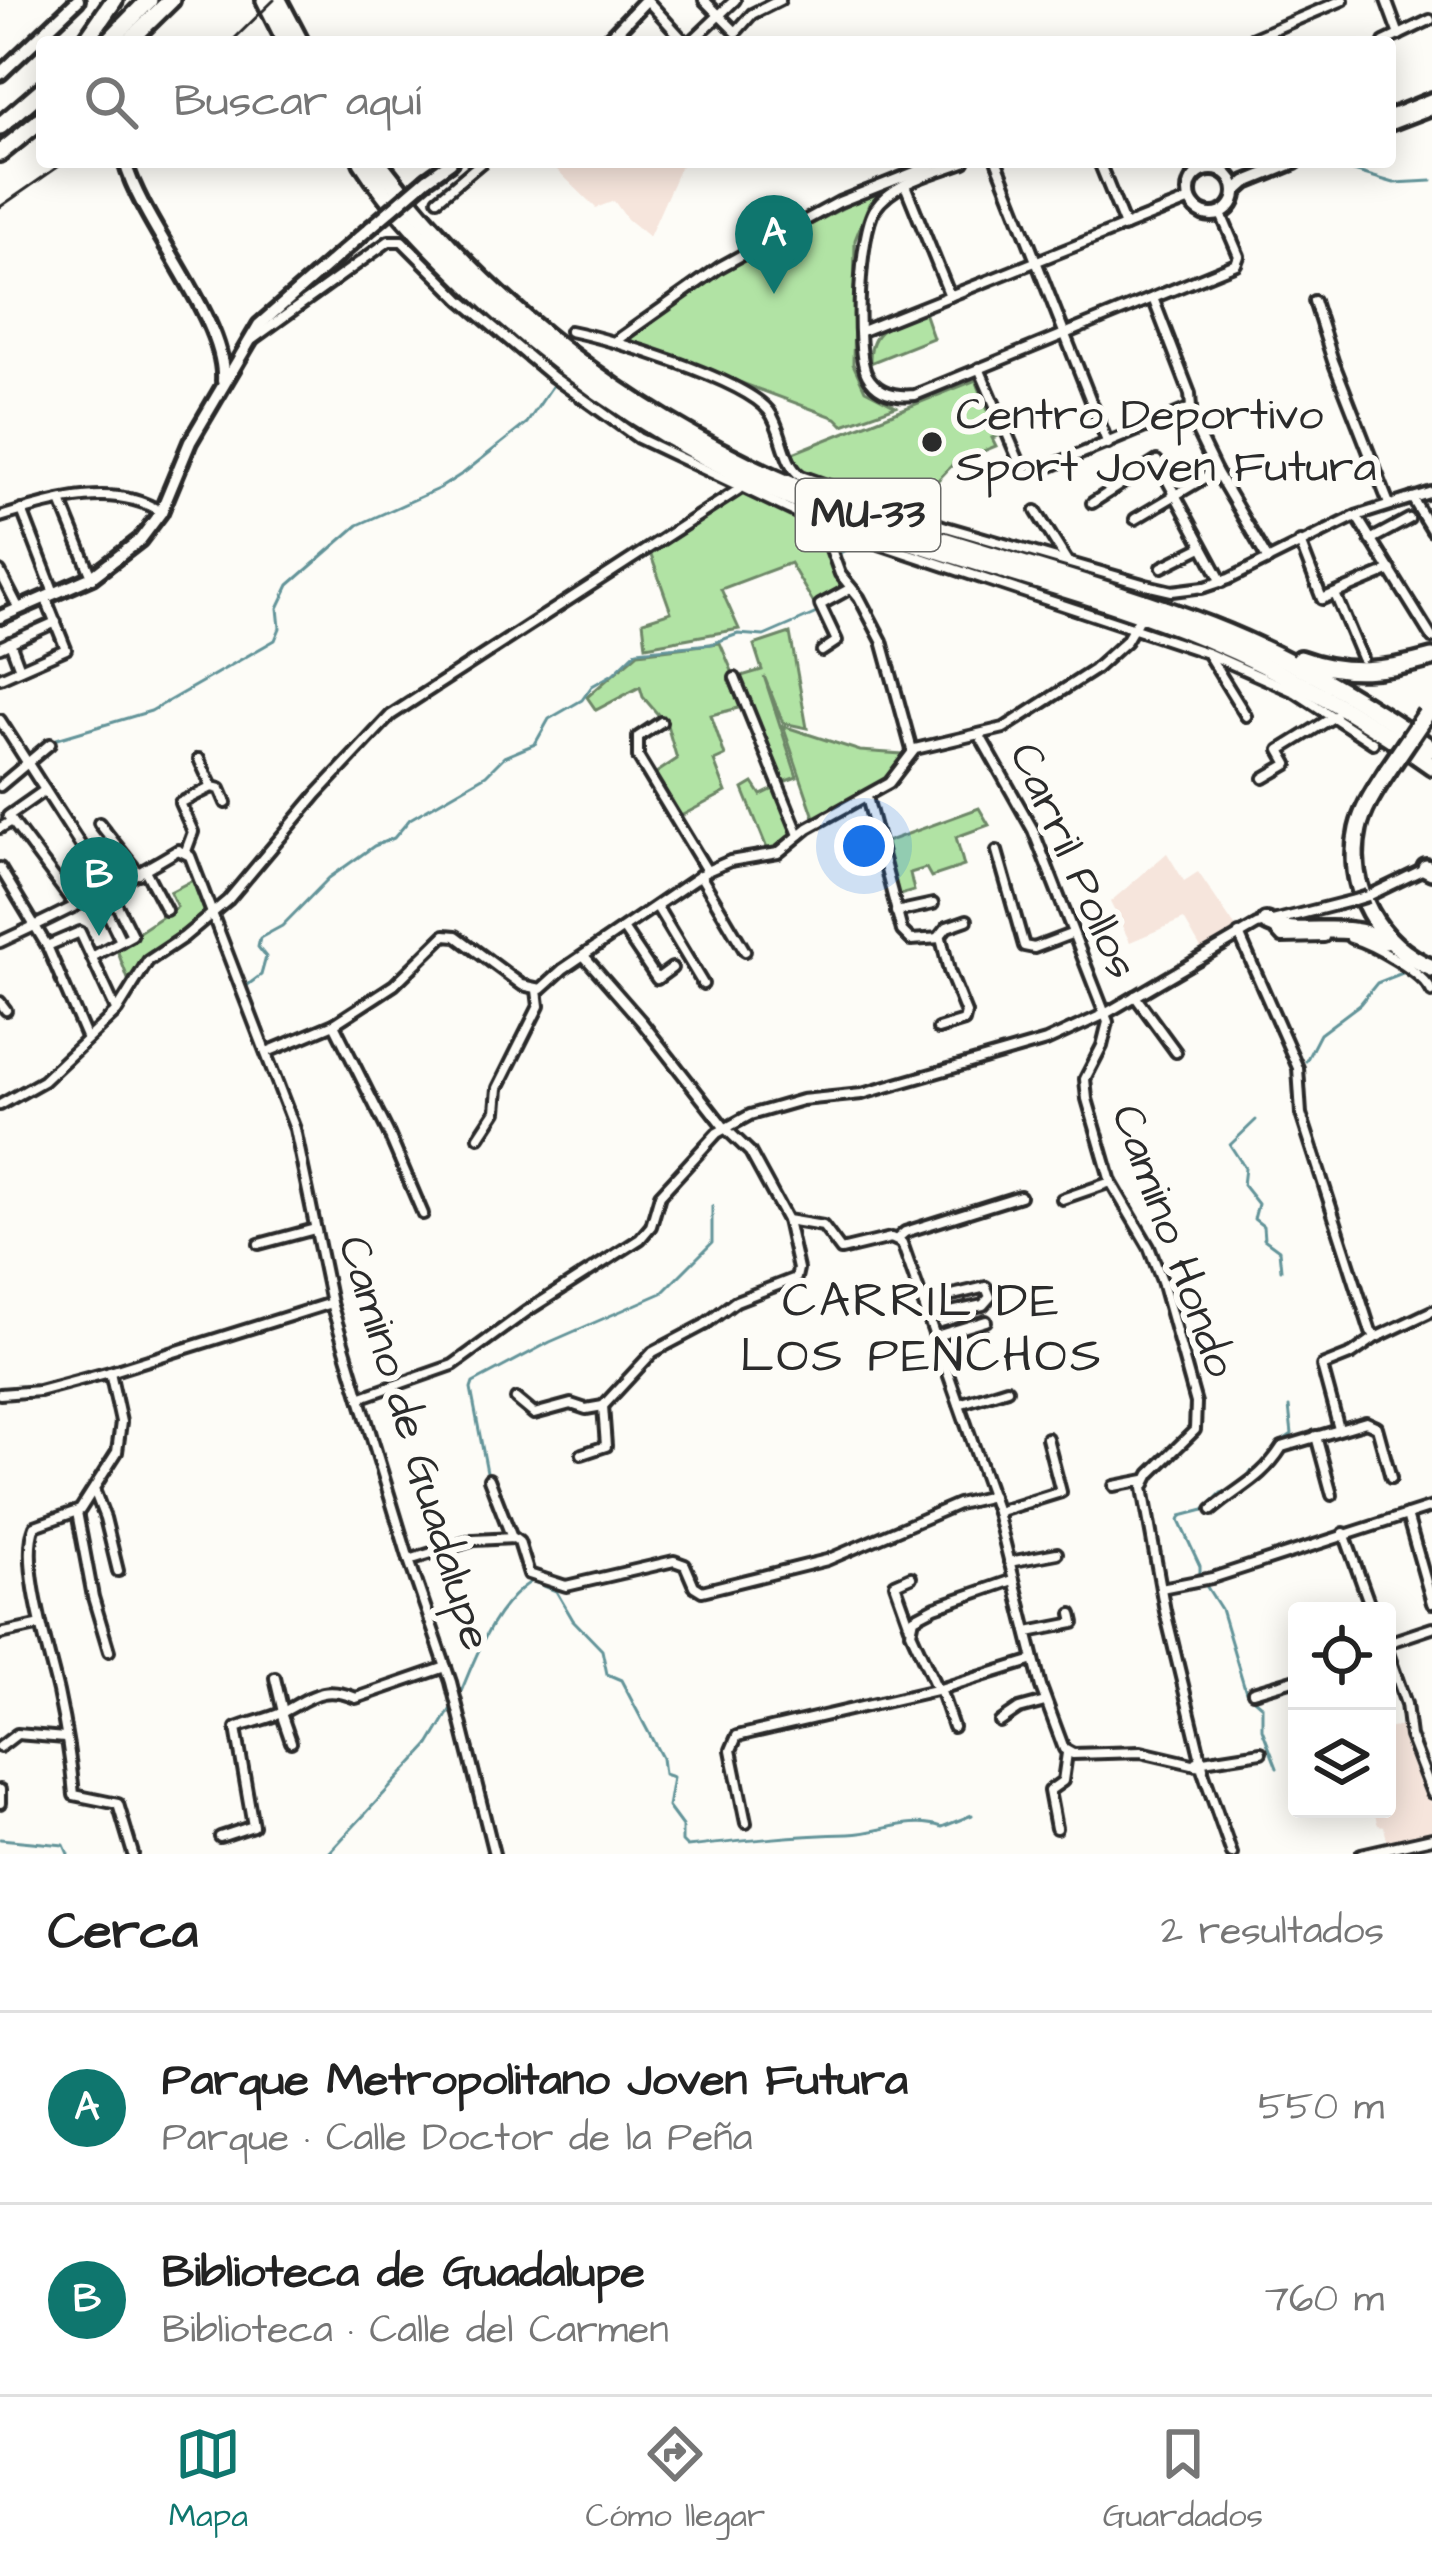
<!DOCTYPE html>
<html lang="es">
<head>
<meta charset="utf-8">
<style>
  :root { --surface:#fff; --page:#f6f6f6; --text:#222; --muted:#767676; --line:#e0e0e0; --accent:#0f766e }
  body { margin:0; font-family:"Architects Daughter",sans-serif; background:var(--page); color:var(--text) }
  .controls { position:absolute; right:36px; bottom:36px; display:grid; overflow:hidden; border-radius:12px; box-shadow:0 6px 30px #0003 }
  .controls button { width:108px; height:108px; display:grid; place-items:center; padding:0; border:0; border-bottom:3px solid var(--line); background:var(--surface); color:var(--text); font:60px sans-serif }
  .you { position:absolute; left:864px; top:846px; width:42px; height:42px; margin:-30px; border:9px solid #fff; border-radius:50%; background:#1a73e8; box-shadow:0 0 0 18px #1a73e833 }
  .badge { display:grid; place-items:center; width:78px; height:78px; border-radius:50%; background:var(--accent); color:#fff; font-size:39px; font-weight:700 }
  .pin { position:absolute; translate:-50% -99px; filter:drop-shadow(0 3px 6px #0008) }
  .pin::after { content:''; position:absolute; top:63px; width:42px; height:36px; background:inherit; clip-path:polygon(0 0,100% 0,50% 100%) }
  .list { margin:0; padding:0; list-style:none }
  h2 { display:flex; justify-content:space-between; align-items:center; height:156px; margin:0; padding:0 48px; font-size:51px }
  h2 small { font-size:39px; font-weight:400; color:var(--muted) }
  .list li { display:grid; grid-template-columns:78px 1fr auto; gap:36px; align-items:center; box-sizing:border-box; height:192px; padding:0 48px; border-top:3px solid var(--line) }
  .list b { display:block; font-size:45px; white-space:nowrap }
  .list p { margin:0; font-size:39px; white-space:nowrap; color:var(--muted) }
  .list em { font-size:39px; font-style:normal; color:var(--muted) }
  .icon { flex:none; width:66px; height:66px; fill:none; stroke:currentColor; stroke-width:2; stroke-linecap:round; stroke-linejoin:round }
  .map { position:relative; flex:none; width:1432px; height:1854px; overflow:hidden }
  .search { position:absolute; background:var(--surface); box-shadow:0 6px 30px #0003; left:36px; right:36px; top:36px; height:132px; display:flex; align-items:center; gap:30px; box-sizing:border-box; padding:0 42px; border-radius:12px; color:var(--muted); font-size:45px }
  .sheet { height:540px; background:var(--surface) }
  nav { display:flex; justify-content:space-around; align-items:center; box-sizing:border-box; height:168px; border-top:3px solid var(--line); background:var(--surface); font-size:33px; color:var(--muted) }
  nav a { display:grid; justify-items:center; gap:6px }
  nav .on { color:var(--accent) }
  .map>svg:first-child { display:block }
  .built { fill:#f6e5dc }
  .green { fill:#b1e3a4; stroke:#6e8768; stroke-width:3 }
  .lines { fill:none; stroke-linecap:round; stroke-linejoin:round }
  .stream { stroke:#639499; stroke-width:3 }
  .street-casing { stroke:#2b2b2b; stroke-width:16 }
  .secondary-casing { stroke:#2b2b2b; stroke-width:20 }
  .highway-casing { stroke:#2b2b2b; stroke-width:24 }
  .street { stroke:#fdfcf7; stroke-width:8 }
  .secondary { stroke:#fdfcf7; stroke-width:10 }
  .highway { stroke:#fdfcf7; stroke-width:15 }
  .tram { stroke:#2b2b2b; stroke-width:3 }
  .street-bridge-casing { stroke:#2b2b2b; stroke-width:16; stroke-linecap:butt }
  .secondary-bridge-casing { stroke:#2b2b2b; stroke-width:20; stroke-linecap:butt }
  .highway-bridge-casing { stroke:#2b2b2b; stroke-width:24; stroke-linecap:butt }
  .street-bridge { stroke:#fdfcf7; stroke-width:8 }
  .secondary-bridge { stroke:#fdfcf7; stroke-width:10 }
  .highway-bridge { stroke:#fdfcf7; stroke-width:15 }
  .poi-dot { fill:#2b2b2b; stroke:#fdfcf7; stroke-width:4.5 }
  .labels { text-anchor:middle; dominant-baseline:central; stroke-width:12; stroke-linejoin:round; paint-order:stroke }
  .shield { fill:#fdfcf7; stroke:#6a6a68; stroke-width:3 }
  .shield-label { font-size:42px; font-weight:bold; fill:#2b2b2b }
  .poi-label { font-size:45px; fill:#2b2b2b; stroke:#fdfcf7; text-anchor:start }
  .street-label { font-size:45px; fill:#2b2b2b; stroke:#fdfcf7 }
  .neighbourhood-label { font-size:48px; letter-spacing:3px; fill:#2b2b2b; stroke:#fdfcf7 }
</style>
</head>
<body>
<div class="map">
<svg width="1432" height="1854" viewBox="0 0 1432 1854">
  <rect width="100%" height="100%" fill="#fdfcf7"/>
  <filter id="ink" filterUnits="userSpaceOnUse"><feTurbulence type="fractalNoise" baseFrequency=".00833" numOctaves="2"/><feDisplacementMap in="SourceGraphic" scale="24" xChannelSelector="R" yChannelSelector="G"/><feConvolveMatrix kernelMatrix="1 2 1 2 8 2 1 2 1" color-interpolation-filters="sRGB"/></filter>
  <g filter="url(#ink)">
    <g class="built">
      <polygon points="549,162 679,162 682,163 649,237 627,219 614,201 596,208"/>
      <polygon points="1167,853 1184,881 1198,872 1238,931 1203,952 1184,919 1130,942 1110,902"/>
      <polygon points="1401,1726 1432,1805 1432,1835 1388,1846 1384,1826 1378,1825 1373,1809 1387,1809 1387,1729"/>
    </g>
    <g class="green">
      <polygon points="883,187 885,190 869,204 855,240 853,364 865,390 896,406 843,425 836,418 626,340 725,270"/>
      <path d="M924,312L933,338L870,363C869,325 894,325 924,312Z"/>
      <polygon points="976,380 998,436 992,438 996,446 954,463 938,480 896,505 797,468 793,453"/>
      <polygon points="739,489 822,525 844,588 814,604 790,563 721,589 739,629 646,646 643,621 671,612 648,547"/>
      <polygon points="790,633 807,728 783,723 764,676 797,777 780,783 746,706 711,715 725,756 714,761 726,792 677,818 653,775 677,759 667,725 643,697 640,687 596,710 587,697 638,653 720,643 735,678 762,670 754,645"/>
      <path d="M783,726L860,751L902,754C897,788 843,808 815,820Z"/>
      <polygon points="753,783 761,795 780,786 799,835 778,853 768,851 743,789"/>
      <polygon points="979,808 989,825 956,837 964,866 931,877 926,868 910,873 914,891 896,896 883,843"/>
      <polygon points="193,880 205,913 146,957 128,979 116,947 177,907 170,892"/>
    </g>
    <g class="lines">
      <g class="stream">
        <polyline points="1324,162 1394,183 1432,181"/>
        <polyline points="840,567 840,553 856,544 867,543"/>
        <polyline points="826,608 848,595"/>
        <polyline points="50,741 151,711 275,640 280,628 278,608 289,585 358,525 440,488 465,472 527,423 553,385"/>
        <polyline points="245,987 261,975 266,957 258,947 260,938 282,926 329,878 374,846 394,838 410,819 486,775 504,757 535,744 549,719 582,700 592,686 613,674 637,651 711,644 738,634 764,636 819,612"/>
        <polyline points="1306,1061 1320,1034 1360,1004 1377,983 1405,972"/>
        <polyline points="1256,1120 1230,1145 1245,1168 1243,1185 1258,1204 1254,1219 1263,1226 1264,1239 1279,1250 1281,1270"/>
        <polyline points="1267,1460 1278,1444 1292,1434 1289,1407"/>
        <polyline points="488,1477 471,1389 473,1383 550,1342 662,1293 712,1243 712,1206"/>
        <polyline points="1250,1480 1250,1472 1262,1468"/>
        <polyline points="1200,1576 1200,1566 1179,1521 1181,1516 1204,1510 1221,1493 1231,1490"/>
        <polyline points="1205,1584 1221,1609 1246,1692 1262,1706 1262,1729 1277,1768"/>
        <path d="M460,1694C477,1654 494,1605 532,1581L556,1591L573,1620L602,1650L607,1674L621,1680L662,1758L664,1774L673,1777L668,1807L682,1826V1842L687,1847C741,1841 795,1835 849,1834C882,1833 909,1816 942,1827L972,1815"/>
        <polyline points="0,1839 64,1845 68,1854"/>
        <polyline points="328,1854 429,1745 453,1705"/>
      </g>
      <defs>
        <g id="street">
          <polyline points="647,0 685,42"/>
          <polyline points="704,0 736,32 752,14 780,0"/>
          <polyline points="1386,0 1399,35"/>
          <polyline points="691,42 735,0"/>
          <polyline points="1244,42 1343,0"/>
          <polyline points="1384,42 1430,20"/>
          <path d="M964,162C935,173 893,182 875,209C859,233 854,350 867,375C877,393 895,397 915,395L1236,264L1239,256L1221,214"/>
          <polyline points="997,162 1108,444"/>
          <polyline points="1099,162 1125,226"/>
          <polyline points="1199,162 1203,170"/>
          <polyline points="905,185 950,296"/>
          <polyline points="438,199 482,162"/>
          <polyline points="1314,301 1333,361 1389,504"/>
          <path d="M570,331C611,339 744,379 769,411C783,429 783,464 801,476L946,527L1146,585L1172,591L1204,587"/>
          <polyline points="862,331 1190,200"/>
          <polyline points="253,339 389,241 402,241 461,300 553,377 638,438 822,525 1207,653 1295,692 1373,743"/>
          <polyline points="617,340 720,267 839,202 940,162"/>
          <polyline points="979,368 1024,473 1034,473 1191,408 1190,394 1153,298"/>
          <polyline points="1187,411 1216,471 1268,560"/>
          <polyline points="1412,498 1432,531"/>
          <polyline points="61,501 92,577"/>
          <polyline points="1092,503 1157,461 1222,582"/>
          <polyline points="22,510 54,593"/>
          <polyline points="1036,511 1067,561"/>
          <path d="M0,517C51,502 113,481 161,512"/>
          <polyline points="1357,517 1432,638"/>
          <polyline points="1135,519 1216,471"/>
          <polyline points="823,527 840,574 859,597 882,641 912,750"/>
          <polyline points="1370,540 1409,519"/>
          <polyline points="1300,542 1322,599 1391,570"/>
          <polyline points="1162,567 1202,547"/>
          <polyline points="0,572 19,609"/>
          <polyline points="1202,588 1229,579 1356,516 1432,492"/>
          <polyline points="1335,594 1362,658"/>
          <polyline points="10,642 20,669"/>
          <polyline points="0,647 56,622"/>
          <polyline points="822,651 837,641 820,605 851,588"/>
          <polyline points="1209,656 1246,716"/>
          <polyline points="0,678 66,649 46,599"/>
          <polyline points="735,678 799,835"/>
          <polyline points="0,720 110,891 132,935 92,957"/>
          <polyline points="661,722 638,737 638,757 707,871"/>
          <polyline points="980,736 1033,830 1108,1022 1102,1046 1085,1079 1087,1099 1111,1182 1149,1247 1162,1281 1196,1403 1195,1430 1150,1474 1143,1488 1165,1611 1203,1768"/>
          <polyline points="1264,778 1288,764 1280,750 1335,716"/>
          <polyline points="0,786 50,744"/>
          <polyline points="212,787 220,789 226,803"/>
          <polyline points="867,797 902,931 911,940 941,938 949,971 966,1013 964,1021 938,1029"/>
          <polyline points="12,821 8,816 45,790"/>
          <polyline points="99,823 139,874"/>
          <polyline points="0,828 12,821 74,904"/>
          <polyline points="186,851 193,832 180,803 212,787 199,759"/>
          <polyline points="997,851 1024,946 1034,948 1071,934"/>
          <polyline points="0,868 47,946 87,1039"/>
          <polyline points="145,870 166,910"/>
          <polyline points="700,875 745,951"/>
          <polyline points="99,896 121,941"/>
          <polyline points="1368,896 1424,869"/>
          <polyline points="657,907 703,984"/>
          <polyline points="896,912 933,904"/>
          <polyline points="1272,927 1282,938 1324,937"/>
          <polyline points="624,930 657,979 672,968"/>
          <polyline points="1239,934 1298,1068 1301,1114 1371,1332 1377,1337 1432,1311"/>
          <polyline points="939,937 947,927 967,920"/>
          <path d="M1351,938C1372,944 1423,972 1432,992"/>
          <path d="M0,942C61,914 120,885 178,850L190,856L295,1129L331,1303L409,1560L451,1682L494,1854"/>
          <polyline points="47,946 80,932 116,1010"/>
          <polyline points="585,957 641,1021 724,1127 750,1152 787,1220 823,1226 841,1250 891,1238 902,1243 997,1512 1041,1687 1064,1749 1073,1754 1141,1752 1201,1766 1232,1854"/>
          <polyline points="1135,996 1176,1052"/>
          <polyline points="0,1002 6,1010"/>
          <polyline points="334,1024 388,1132 423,1214"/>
          <polyline points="267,1052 334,1024 394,985 445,935 456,936 522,985 541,989 563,969 707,871 730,861 778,853 808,828 889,783 915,749 1004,728 1094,670 1126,641 1137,622"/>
          <polyline points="0,1105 43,1081 117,1011 148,961 184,937 228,900 317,794 391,715 738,490"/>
          <polyline points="479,1137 496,1111 498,1088 539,1006 537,990"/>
          <polyline points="1062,1199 1111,1182"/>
          <polyline points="897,1239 905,1232 1020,1196"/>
          <polyline points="259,1244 315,1229"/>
          <polyline points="923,1302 986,1287 990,1297 983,1305 928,1317"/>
          <polyline points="936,1336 986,1321"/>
          <path d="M110,1372L121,1422L117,1452L80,1510L35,1526C20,1562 49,1652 58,1692C65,1725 71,1761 74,1795L118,1804L133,1854"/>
          <polyline points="0,1394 39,1391 110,1372 331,1303"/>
          <polyline points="362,1397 453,1365 527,1311 640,1239 651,1226 660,1195 717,1133 750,1115 802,1100 862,1094 1046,1041 1105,1014 1257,925 1355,900"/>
          <polyline points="516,1399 534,1414 571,1404 586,1409 603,1406 653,1352 704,1325 736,1301 796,1278 798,1269 787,1220"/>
          <polyline points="959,1404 1007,1389"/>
          <polyline points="1339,1429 1322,1366 1352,1354 1376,1337"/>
          <polyline points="1316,1436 1332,1495"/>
          <polyline points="582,1454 606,1446 603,1406"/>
          <polyline points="489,1479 512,1538"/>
          <polyline points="1114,1486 1145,1480"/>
          <polyline points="95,1492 105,1518 118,1571"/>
          <path d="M1212,1510C1240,1486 1261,1480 1282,1447L1366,1422L1377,1427L1391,1478"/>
          <polyline points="77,1512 93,1597 109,1651"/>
          <polyline points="997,1512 1061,1492 1047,1438"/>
          <polyline points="1407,1515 1432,1603"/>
          <polyline points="1344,1533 1372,1611"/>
          <polyline points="409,1560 474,1540 514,1538 519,1542 529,1574 566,1586 674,1561 685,1565 694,1586 702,1591 827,1560 958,1504 992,1496"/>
          <polyline points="1009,1562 1057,1553"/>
          <polyline points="1161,1588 1212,1578 1432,1507"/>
          <polyline points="910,1626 895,1584 911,1577"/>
          <polyline points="1028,1632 1074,1623 1072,1614"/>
          <polyline points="0,1634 37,1626"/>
          <polyline points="1387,1643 1432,1628"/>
          <polyline points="1387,1650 1406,1704 1410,1736 1432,1793"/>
          <polyline points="275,1678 283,1712"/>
          <polyline points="937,1689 911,1632 914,1618 935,1607 1013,1580"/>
          <polyline points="1253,1692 1297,1679"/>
          <polyline points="281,1713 291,1742"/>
          <polyline points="1000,1722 1019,1709 1045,1702"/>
          <polyline points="953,1727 940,1689 1034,1660"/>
          <polyline points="0,1747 17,1734 65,1738"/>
          <polyline points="1197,1762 1261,1752"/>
          <polyline points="0,1790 0,1803"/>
          <polyline points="746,1823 731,1750 737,1736 940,1689"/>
          <polyline points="1056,1828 1049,1791 1063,1781 1067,1753"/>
          <path d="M220,1837L253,1826L236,1728C251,1722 269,1719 283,1712C313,1696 323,1685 356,1698L446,1667"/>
          <polyline points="1361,1854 1432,1838"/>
        </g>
        <g id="secondary">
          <polyline points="606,42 646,0"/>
          <polyline points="0,74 78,0"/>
          <polyline points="1390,116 1432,99"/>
          <polyline points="1390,124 1432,108"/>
          <path d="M125,162C143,227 227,320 223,381"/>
          <circle cx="1212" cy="192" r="23"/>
          <polyline points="427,179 451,162"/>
          <polyline points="1236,191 1246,182 1295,162"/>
          <polyline points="0,617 92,577 140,540 161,512 190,442 259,325 371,227"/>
        </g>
        <g id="highway">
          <polyline points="265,0 286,42"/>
          <polyline points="278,0 300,42"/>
          <polyline points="85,42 114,0"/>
          <polyline points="108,42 149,0"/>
          <polyline points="128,42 171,0"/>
          <polyline points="0,126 42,90"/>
          <polyline points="0,153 42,119"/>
          <path d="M362,162C392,209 436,253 477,292C572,382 682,454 804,503C928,554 1060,582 1185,630C1274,665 1354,711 1432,766"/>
          <path d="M378,162C489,308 635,420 805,491C936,545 1077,574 1210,626C1289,657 1363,700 1432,749"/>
          <path d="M1300,659C1346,676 1386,671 1432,658"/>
          <path d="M1388,770C1376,789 1363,807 1358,829C1345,888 1378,945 1432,968"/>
          <polyline points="1426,868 1432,871"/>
          <path d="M1266,922C1299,941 1340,918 1385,941"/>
        </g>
      </defs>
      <use href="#street" class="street-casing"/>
      <use href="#secondary" class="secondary-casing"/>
      <use href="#highway" class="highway-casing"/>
      <use href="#street" class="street"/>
      <use href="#secondary" class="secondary"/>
      <use href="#highway" class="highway"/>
      <g class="tram">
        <polyline points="231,42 274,0"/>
        <polyline points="0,207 65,162"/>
      </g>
      <defs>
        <polyline id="street-bridge" points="1355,900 1368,896"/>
        <polyline id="secondary-bridge" points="371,227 427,179"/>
        <polyline id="highway-bridge" points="1388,770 1426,714"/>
      </defs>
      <use href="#street-bridge" class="street-bridge-casing"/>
      <use href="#secondary-bridge" class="secondary-bridge-casing"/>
      <use href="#highway-bridge" class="highway-bridge-casing"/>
      <use href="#street-bridge" class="street-bridge"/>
      <use href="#secondary-bridge" class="secondary-bridge"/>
      <use href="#highway-bridge" class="highway-bridge"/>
    </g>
  </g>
  <circle class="poi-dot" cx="932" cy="442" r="12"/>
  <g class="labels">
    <rect class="shield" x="796" y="479" width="144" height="72" rx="9"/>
    <g class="shield-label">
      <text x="868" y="515">MU-33</text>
    </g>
    <g class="poi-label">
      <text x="956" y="416">Centro Deportivo<tspan x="956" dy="52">Sport Joven Futura</tspan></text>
    </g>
    <g class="street-label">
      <text transform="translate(1073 861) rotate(66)">Carril Pollos</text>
      <text transform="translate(1173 1241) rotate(70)">Camino Hondo</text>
      <text transform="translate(414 1443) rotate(73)">Camino de Guadalupe</text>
    </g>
    <g class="neighbourhood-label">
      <text x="922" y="1302">CARRIL DE<tspan x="922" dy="55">LOS PENCHOS</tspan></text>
    </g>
  </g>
</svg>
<div class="controls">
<button><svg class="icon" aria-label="locate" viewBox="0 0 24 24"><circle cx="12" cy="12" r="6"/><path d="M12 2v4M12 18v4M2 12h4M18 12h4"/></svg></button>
<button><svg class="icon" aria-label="layers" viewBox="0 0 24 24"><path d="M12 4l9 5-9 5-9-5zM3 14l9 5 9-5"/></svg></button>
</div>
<div class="you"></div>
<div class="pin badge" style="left:774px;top:294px">A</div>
<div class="pin badge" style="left:99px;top:936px">B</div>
<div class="search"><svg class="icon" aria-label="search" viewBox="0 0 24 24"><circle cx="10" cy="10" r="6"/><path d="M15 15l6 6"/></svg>Buscar aquí</div>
</div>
<section class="sheet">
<h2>Cerca<small>2 resultados</small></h2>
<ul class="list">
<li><span class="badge">A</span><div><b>Parque Metropolitano Joven Futura</b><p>Parque · Calle Doctor de la Peña</p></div><em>550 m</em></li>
<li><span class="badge">B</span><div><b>Biblioteca de Guadalupe</b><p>Biblioteca · Calle del Carmen</p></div><em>760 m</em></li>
</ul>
</section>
<nav>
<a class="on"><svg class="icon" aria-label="map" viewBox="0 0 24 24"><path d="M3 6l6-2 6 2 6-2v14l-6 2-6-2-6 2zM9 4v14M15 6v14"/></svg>Mapa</a>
<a><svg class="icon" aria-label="directions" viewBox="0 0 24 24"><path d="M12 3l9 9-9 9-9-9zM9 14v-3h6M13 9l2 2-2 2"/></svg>Cómo llegar</a>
<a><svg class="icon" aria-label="saved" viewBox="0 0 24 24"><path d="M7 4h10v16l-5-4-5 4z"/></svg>Guardados</a>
</nav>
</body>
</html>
